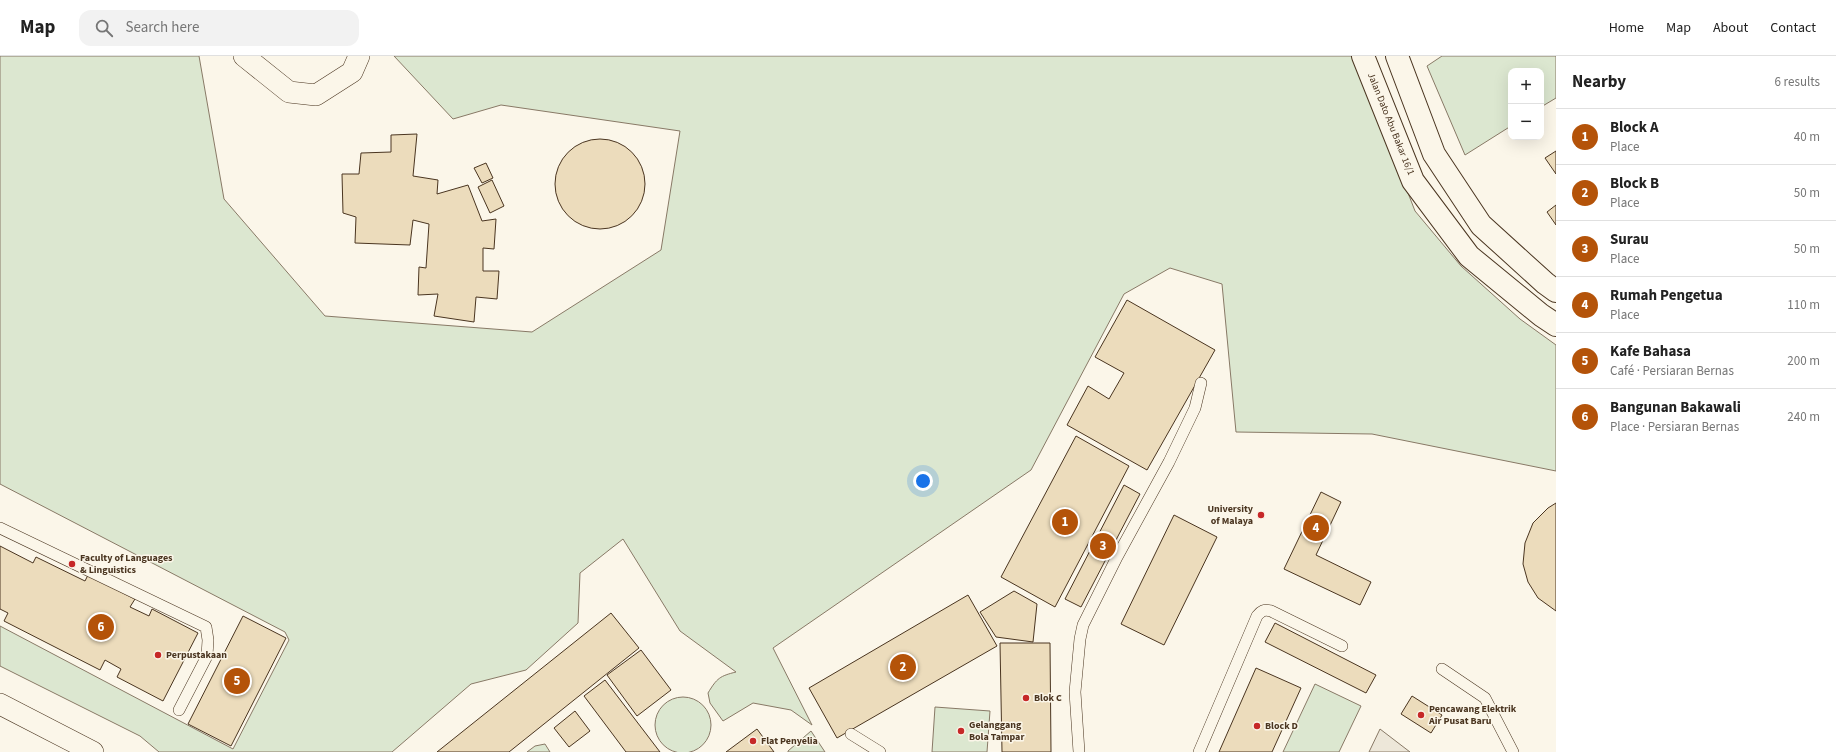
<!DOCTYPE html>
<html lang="en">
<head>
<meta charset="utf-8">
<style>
  :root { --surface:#fff; --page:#f2f2f2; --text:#222; --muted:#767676; --line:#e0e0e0; --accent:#b45309 }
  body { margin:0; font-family:"Source Sans 3",sans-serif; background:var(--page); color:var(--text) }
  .controls { position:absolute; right:12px; top:12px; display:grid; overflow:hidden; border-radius:8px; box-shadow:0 4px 16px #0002 }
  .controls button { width:36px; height:36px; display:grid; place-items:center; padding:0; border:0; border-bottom:1px solid var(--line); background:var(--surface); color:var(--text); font:20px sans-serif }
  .you { position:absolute; left:923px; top:425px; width:14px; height:14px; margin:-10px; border:3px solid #fff; border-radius:50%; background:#1a73e8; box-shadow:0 0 0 6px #1a73e833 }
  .badge { display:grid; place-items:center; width:26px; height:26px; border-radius:50%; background:var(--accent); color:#fff; font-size:13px; font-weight:700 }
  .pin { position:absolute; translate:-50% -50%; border:2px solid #fff; box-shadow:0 1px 4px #0006 }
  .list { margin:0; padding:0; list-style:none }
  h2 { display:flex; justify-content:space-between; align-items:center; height:52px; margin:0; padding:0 16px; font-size:17px }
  h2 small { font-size:13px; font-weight:400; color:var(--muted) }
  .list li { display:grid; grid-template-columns:26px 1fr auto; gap:12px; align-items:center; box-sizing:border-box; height:56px; padding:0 16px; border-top:1px solid var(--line) }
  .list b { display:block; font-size:15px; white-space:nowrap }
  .list p { margin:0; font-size:13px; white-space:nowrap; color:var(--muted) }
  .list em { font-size:13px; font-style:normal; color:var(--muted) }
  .icon { flex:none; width:22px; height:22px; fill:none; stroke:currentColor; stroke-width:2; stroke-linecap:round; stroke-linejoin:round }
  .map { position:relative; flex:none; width:1556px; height:696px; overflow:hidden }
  header { display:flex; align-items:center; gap:24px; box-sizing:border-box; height:56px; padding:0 20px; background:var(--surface); border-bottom:1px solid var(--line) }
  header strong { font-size:19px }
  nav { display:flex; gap:22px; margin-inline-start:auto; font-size:14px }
  .search { width:280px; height:36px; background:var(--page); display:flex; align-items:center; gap:10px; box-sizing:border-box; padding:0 14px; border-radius:12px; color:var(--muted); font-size:15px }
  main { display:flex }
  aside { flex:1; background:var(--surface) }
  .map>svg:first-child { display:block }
  .green { fill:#dce7d0; stroke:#887966 }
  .parking { fill:#ede7d9; stroke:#887966 }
  .building { fill:#ecdcbc; stroke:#4a3520 }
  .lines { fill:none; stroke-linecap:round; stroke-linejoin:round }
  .lane-casing { stroke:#4a3520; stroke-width:12 }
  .street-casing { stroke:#4a3520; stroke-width:22 }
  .secondary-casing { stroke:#4a3520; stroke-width:24 }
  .lane { stroke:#fbf6e9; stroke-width:11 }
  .street { stroke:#fbf6e9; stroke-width:21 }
  .secondary { stroke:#fbf6e9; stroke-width:22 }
  .poi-dot { fill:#c62828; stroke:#fbf6e9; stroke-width:1.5 }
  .labels { text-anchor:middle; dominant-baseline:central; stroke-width:3; stroke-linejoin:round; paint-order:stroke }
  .street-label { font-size:10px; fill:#4a3520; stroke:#fbf6e9 }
  .poi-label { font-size:10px; font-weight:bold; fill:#4a3520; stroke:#fbf6e9; text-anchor:start }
</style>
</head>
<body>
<header>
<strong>Map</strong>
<div class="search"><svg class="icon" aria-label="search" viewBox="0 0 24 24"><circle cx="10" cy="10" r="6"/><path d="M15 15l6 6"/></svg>Search here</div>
<nav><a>Home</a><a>Map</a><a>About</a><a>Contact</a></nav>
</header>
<main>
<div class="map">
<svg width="1556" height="696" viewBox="0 0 1556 696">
  <rect width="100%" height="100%" fill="#fbf6e9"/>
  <g class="green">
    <path d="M0,0H199L224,143L325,260L532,276L661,194L680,75L501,49L453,63L394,0H1355L1415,155L1461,210L1520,263L1556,289V415L1372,378L1236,376L1222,228L1170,212L1124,238L1031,414L773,592L812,669L791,654L753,647L723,665L710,647L708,637C717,622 720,620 736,616L680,575L623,483L580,517L578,567L526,614L471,628L392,696H159L140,680L0,610V570L233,693L289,584L285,576L0,428Z"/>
    <polygon points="1442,0 1556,0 1556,42 1541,51 1541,15 1511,15 1511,70 1465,99 1427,10"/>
    <polygon points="1315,628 1361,650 1339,696 1283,696"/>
    <circle cx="683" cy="669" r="28"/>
    <polygon points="935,651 990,655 987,696 932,696"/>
    <polygon points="811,675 825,696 788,696 788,695"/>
    <polygon points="545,688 550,696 527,696 535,690"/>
  </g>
  <polygon class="parking" points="1380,673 1410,696 1369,696"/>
  <g class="building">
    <polygon points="417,78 413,120 438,124 437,138 468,129 482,165 496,163 494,193 483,192 483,215 499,215 497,243 476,241 474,266 434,260 438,238 418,239 419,211 426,212 429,168 413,164 410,189 355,187 356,161 343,157 342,118 359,118 361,97 391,96 391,79"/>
    <circle cx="600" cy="128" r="45"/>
    <polygon points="1556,95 1556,118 1545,102"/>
    <polygon points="486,107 493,122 482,127 474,112"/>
    <polygon points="492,124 504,150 490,157 478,131"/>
    <polygon points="1556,149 1556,169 1547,156"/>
    <polygon points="1127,244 1215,294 1147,414 1067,369 1088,330 1109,343 1124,317 1095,301"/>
    <polygon points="1076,380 1129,410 1055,551 1001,521"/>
    <polygon points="1124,429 1140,438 1081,551 1065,543"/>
    <polygon points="1321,436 1341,446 1316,499 1371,526 1360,549 1284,513"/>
    <polygon points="1556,447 1556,555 1538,542 1528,526 1523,508 1525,487 1533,467 1548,452"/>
    <polygon points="1174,459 1217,481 1164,589 1121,568"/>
    <polygon points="0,490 33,507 36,501 85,525 88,519 135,543 130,551 149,560 152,553 198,577 163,645 117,621 121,613 105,604 100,614 4,565 8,557 0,553"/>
    <polygon points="1014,535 1037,548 1033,586 996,581 980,556"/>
    <polygon points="968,539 997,590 837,682 809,632"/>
    <polygon points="611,557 639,592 509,696 437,696"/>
    <polygon points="243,560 286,582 231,690 188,668"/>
    <polygon points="1275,567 1376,619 1366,637 1265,586"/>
    <polygon points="1000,587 1050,587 1051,696 1002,696"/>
    <polygon points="641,594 671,634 637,660 607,619"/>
    <polygon points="1256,612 1301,632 1272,696 1219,696"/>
    <polygon points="605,624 660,696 626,696 584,640"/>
    <polygon points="1412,640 1442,659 1431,677 1401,658"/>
    <polygon points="575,655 590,675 569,691 554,672"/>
    <polygon points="757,673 774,696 726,696"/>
  </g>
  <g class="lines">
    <defs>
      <g id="lane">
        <polyline points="0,472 206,571 208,584 207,600 179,654"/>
        <polyline points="1442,613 1485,642 1513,696"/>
        <polyline points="851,678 880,696"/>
        <polyline points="1079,696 1075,636 1080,583 1083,569 1117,501 1169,406 1195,352 1201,327"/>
        <path d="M1199,696L1257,560C1261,555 1264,553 1271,555L1342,590"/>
      </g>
      <g id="street">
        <polyline points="244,0 289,36 316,39 352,16 359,0"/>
        <polyline points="0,648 93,696"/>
      </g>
      <g id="secondary">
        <polyline points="1363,0 1413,125 1469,200 1541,259 1556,269"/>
        <polyline points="1397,0 1434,98 1481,169 1545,227 1556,235"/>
      </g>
    </defs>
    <use href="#lane" class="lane-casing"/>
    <use href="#street" class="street-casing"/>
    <use href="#secondary" class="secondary-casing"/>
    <use href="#lane" class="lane"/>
    <use href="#street" class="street"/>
    <use href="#secondary" class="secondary"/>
  </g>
  <g class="poi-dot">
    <circle cx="1261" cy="459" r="4"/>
    <circle cx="72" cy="508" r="4"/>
    <circle cx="158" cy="599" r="4"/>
    <circle cx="1026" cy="642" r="4"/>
    <circle cx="1421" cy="659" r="4"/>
    <circle cx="1257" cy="670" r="4"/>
    <circle cx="961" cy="675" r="4"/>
    <circle cx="753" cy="685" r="4"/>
  </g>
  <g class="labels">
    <g class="street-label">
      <text transform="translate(1391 68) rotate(68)">Jalan Dato Abu Bakar 16/1</text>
    </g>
    <g class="poi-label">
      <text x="1253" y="453" text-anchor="end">University<tspan x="1253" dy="12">of Malaya</tspan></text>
      <text x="80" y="502">Faculty of Languages<tspan x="80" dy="12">&amp; Linguistics</tspan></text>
      <text x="166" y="599">Perpustakaan</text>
      <text x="1034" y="642">Blok C</text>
      <text x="1429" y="653">Pencawang Elektrik<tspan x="1429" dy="12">Air Pusat Baru</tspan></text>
      <text x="969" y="669">Gelanggang<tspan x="969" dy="12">Bola Tampar</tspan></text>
      <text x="1265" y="670">Block D</text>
      <text x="761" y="685">Flat Penyelia</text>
    </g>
  </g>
</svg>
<div class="controls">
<button>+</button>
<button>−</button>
</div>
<div class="you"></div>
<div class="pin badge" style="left:1065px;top:466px">1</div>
<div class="pin badge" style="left:903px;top:611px">2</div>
<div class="pin badge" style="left:1103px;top:490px">3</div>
<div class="pin badge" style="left:1316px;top:472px">4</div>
<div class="pin badge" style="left:237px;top:625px">5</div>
<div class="pin badge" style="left:101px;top:571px">6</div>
</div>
<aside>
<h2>Nearby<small>6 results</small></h2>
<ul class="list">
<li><span class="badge">1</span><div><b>Block A</b><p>Place</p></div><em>40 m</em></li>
<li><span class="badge">2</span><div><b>Block B</b><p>Place</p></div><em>50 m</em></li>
<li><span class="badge">3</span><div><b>Surau</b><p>Place</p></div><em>50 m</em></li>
<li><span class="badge">4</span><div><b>Rumah Pengetua</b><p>Place</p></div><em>110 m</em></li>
<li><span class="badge">5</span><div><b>Kafe Bahasa</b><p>Café · Persiaran Bernas</p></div><em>200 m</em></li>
<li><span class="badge">6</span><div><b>Bangunan Bakawali</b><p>Place · Persiaran Bernas</p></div><em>240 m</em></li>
</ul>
</aside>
</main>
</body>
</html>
